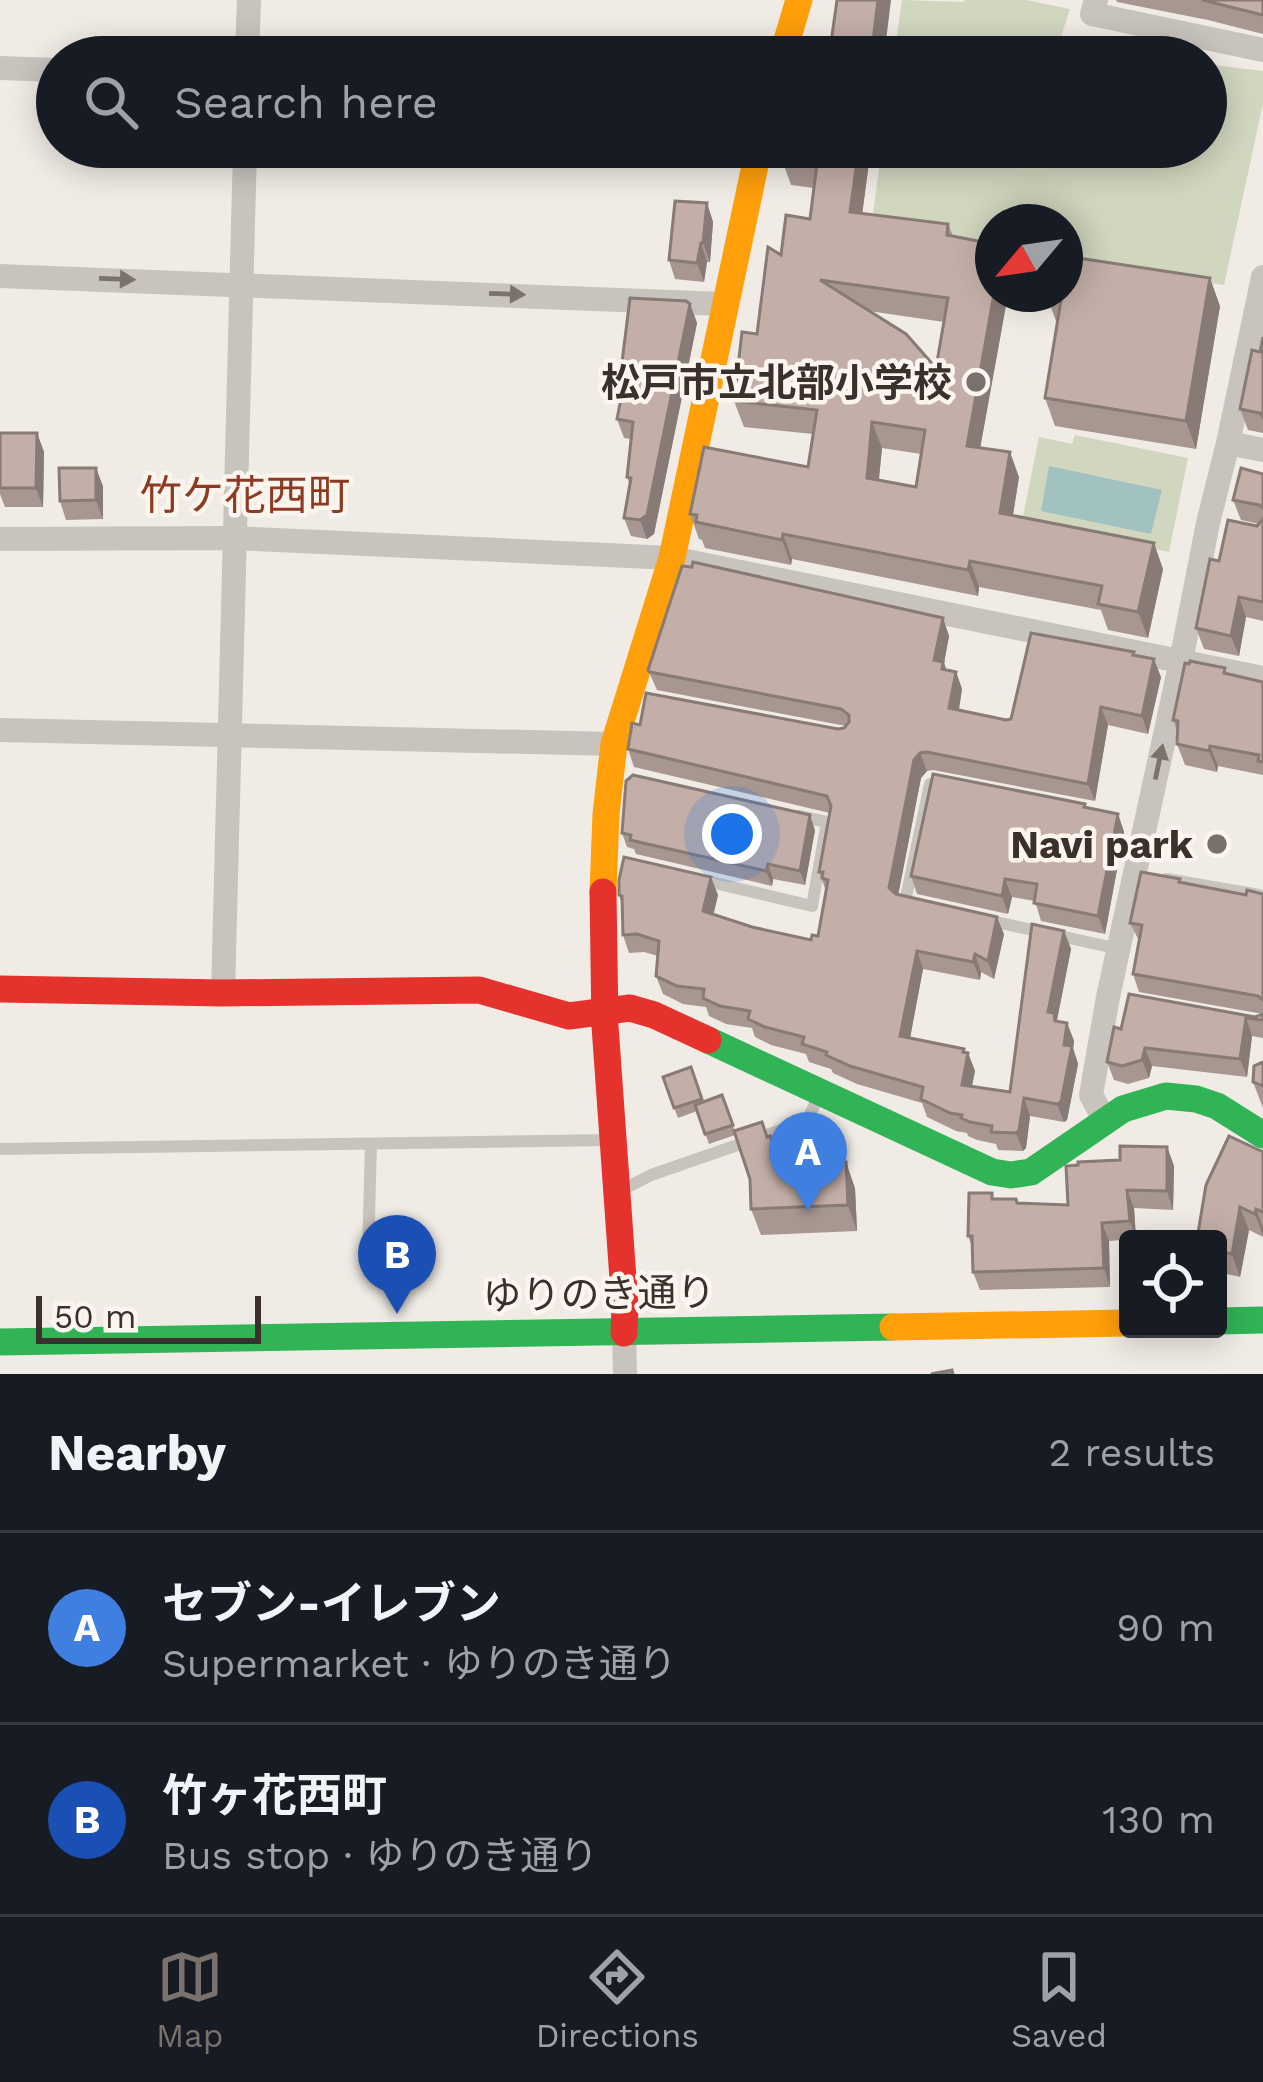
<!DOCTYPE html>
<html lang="en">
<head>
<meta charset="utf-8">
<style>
  :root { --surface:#171b24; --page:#20242c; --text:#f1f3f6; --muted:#9ea1a6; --line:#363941; --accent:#7a716c }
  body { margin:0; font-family:"Work Sans","Noto Sans JP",sans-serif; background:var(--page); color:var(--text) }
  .controls { position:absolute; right:36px; bottom:36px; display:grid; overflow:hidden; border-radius:12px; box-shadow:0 6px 30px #0003 }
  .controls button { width:108px; height:108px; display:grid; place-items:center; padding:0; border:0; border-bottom:3px solid var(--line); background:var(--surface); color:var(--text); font:60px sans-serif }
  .compass { position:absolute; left:975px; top:204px; width:108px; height:108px; border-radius:50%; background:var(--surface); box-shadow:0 6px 30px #0003; rotate:241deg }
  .scale { position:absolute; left:36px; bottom:30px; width:225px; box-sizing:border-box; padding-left:12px; border:6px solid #3b302b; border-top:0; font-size:33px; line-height:42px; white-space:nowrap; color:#3b302b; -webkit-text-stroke:9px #fbf5ee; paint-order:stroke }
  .you { position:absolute; left:732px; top:834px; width:42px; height:42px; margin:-30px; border:9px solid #fff; border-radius:50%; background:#1a73e8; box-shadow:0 0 0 18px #1a73e833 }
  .badge { display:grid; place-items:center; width:78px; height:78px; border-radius:50%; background:var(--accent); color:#fff; font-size:39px; font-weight:700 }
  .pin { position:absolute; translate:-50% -99px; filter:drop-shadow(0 3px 6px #0008) }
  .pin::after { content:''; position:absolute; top:63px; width:42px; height:36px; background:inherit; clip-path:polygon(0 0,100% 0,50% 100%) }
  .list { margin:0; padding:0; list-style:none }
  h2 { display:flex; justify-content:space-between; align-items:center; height:156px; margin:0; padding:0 48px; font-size:51px }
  h2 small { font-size:39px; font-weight:400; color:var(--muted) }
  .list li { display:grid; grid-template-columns:78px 1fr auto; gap:36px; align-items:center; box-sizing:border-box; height:192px; padding:0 48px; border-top:3px solid var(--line) }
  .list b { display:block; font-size:45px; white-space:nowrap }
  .list p { margin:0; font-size:39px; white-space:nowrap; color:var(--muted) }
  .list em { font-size:39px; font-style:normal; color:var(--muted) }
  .icon { flex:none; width:66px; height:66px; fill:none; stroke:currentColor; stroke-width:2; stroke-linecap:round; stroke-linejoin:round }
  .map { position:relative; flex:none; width:1263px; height:1374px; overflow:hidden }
  .search { position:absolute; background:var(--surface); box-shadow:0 6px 30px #0003; left:36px; right:36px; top:36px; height:132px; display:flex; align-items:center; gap:30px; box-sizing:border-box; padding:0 42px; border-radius:66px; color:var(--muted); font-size:45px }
  .sheet { height:540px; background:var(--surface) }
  nav { display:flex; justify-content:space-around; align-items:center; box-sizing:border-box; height:168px; border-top:3px solid var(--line); background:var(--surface); font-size:33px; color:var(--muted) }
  nav a { display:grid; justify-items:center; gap:6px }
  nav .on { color:var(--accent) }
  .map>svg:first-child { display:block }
  .green { fill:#d1d6bf }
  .water { fill:#a1c2c1 }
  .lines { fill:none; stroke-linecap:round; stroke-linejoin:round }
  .lane { stroke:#c9c3be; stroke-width:12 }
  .street { stroke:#c9c3be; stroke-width:24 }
  .fast { stroke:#30b455; stroke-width:27 }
  .slow { stroke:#ff9f0a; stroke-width:27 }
  .jam { stroke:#e5322d; stroke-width:27 }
  .wall { fill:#a89690; fill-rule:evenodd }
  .shaded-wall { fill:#887a75 }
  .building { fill:#c3afa7; stroke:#887a75; stroke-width:3; fill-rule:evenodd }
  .oneway { fill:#7b726d }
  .poi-dot { fill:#7a716c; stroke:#fbf5ee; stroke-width:4.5 }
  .labels { text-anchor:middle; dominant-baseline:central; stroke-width:9; stroke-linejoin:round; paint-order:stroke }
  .poi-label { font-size:39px; font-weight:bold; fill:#3b302b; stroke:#fbf5ee; text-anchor:end }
  .street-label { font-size:39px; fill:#3b302b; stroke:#fbf5ee }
  .neighbourhood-label { font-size:42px; fill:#8c3b22; stroke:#fbf5ee }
</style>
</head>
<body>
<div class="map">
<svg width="1263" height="1374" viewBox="0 0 1263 1374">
  <rect width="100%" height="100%" fill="#f0ebe5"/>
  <g class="green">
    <polygon points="902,0 963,2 965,0 1026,0 1070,9 1058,46 1145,57 894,57"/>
    <polygon points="1206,64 1263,71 1263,103 1224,285 1065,263 1065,222 993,222 993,253 870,236 882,147 1206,147"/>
    <polygon points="1075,435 1188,458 1169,552 1022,522 1039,437 1072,444"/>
  </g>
  <polygon class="water" points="1049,466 1162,490 1151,534 1041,511"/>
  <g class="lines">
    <g class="lane">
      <polyline points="698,879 812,906 827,822 798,816"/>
      <polyline points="1167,879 1259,895"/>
      <polyline points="914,904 905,902 930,784"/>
      <polyline points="987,920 1119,949"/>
      <polyline points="0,1149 611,1140"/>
      <polyline points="622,1190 651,1175 807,1121 819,1095"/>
      <polyline points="368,1253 371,1144"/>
    </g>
    <g class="street">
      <polyline points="1096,0 1092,14 1263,50"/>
      <polyline points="247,57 249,0"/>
      <polyline points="0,68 57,70"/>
      <polyline points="0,276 724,304"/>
      <polyline points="1228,443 1263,450"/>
      <polyline points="0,539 234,538 672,558 1263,678"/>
      <polyline points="0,730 614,744"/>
      <polyline points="223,993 245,147"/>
      <polyline points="1105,1121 1091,1095 1108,997 1181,661 1208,523 1228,443 1263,277"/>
      <polyline points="624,1333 625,1374"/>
    </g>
    <g class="fast">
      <polyline points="708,1040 992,1172 1011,1175 1031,1172 1123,1109 1166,1096 1196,1099 1217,1106 1263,1135"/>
      <polyline points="1218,1321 1263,1320"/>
      <polyline points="0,1342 893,1327"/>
    </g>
    <g class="slow">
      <polyline points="782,57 799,0"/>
      <polyline points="603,892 606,814 614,744 672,558 759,147"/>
      <polyline points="893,1327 1128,1323"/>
    </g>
    <g class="jam">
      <polyline points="603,892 605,1026 625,1307 624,1333"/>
      <polyline points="0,989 223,993 479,990 569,1016 630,1008 654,1015 708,1040"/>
    </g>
  </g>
  <g class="wall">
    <polygon points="1116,0 1263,0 1263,34 1208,20 1117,2"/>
    <path d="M783,147H871L862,214L948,224L953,236L1008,294L980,448L1019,477L1013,515L1163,569L1148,638L1108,630L1101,610L979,587L978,596L792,559L791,565L705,548L702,540L699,539L690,514L808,467L813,434L744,427L734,401L781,255L810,219L814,188L791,185L782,160ZM869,311L944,322L936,368ZM882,448L921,454L916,487L879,480Z"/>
    <polygon points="707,203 713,222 710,262 707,262 704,282 675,279 669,260"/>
    <polygon points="1046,294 1220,306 1196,449 1055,426 1045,398 1058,322 1056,321"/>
    <polygon points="690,304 697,323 654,534 647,539 631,536 624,518 630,485 627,477 631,439 624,438 617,419 623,387 620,378"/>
    <polygon points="1263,337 1263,433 1248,430 1240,409"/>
    <polygon points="0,433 37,433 44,452 43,507 5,507 0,494"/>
    <polygon points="1263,474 1263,621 1246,617 1239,656 1204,649 1196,628 1219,561 1259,524 1241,520 1233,500"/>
    <polygon points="103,486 103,519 66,520 60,501"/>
    <polygon points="943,618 949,636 944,663 946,670 956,672 962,689 959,710 1006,720 1011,719 1135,656 1161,677 1148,734 1108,725 1095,801 933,770 927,771 921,778 898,895 1004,934 994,979 981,972 980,980 923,969 910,1038 964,1049 965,1053 968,1053 975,1071 972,1087 1010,1092 1064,931 1071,949 1057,1020 1057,1022 1067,1023 1074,1041 1073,1048 1078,1064 1067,1120 1064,1122 1030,1116 1026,1148 1023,1151 998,1150 996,1144 977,1140 968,1136 967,1133 956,1131 927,1117 922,1103 857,1084 833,1073 831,1069 809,1062 806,1054 771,1045 755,1037 752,1028 726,1024 709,1016 706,1007 683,1004 663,994 656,976 658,956 644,952 629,953 623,935 622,905 619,895 718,895 713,915 752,927 811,940 818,936 826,891 819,872 830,813 634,767 628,749 640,725 838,729 846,726 657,690 648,670"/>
    <polygon points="1225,668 1227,674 1263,682 1263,775 1218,766 1217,772 1185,765 1177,744 1178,733 1173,720"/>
    <polygon points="1085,804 1086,807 1118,814 1124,832 1105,934 1041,921 1035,901 1012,897 1008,914 917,894 911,876"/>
    <polygon points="815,830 805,885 773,879 772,886 636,854 634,849 627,847 622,833"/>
    <polygon points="1181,882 1246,895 1263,894 1263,1038 1252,1036 1247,1077 1152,1066 1149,1078 1128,1084 1114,1080 1107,1062 1121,1029 1255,1017 1263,1014 1139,992 1133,974 1139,941 1130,923"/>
    <polygon points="1263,1062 1263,1108 1253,1082"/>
    <polygon points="691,1067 703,1102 722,1095 735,1131 767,1137 781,1164 855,1188 857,1231 761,1235 751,1209 750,1179 735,1135 709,1144 697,1111 678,1118 663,1077"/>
    <polygon points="1167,1147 1174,1166 1173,1210 1134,1208 1136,1239 1109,1241 1110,1287 980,1290 973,1272 973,1249 968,1236 992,1193 994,1199 1017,1203 1068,1205 1120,1160"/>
    <polygon points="1263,1152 1263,1237 1249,1230 1240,1277 1218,1272 1218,1239"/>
  </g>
  <g class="shaded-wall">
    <polygon points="878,0 891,0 884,57 871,57"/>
    <polygon points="859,147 871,147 859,238 850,212"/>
    <polygon points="707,203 713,222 710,262 703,243"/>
    <polygon points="701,243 707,262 704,282 697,263"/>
    <polygon points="1210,278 1220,306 1196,449 1186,421"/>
    <polygon points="994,294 1008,294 976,471 967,446"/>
    <polygon points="690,304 697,323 654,534 647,539 640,520"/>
    <polygon points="872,422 882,448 876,504 867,478"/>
    <polygon points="37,433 44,452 43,507 36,488"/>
    <polygon points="1010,452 1019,477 1009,539 1000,513"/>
    <polygon points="96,468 103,486 103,519 96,500"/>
    <polygon points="783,534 792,559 791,565 782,540"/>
    <polygon points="1154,543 1163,569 1148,638 1138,612"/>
    <polygon points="970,561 979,587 978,596 968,570"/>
    <polygon points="1239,597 1246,617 1239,656 1231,636"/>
    <polygon points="943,618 949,636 944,663 950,680 934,660"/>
    <polygon points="1154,659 1161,677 1148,734 1142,716"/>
    <polygon points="956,672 962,689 956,726 949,708"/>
    <polygon points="1101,707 1108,725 1095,801 1088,784"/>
    <polygon points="1210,746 1218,766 1217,772 1209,751"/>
    <polygon points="920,753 927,771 921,778 896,906 889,888 914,760"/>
    <polygon points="1118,814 1124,832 1105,934 1098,916"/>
    <polygon points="810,815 815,830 805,885 800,871"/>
    <polygon points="768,864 773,879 772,886 766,871"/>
    <polygon points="711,877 718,895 710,929 703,911"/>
    <polygon points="1005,879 1012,897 1008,914 1002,896"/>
    <polygon points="997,917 1004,934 994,979 988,961"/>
    <polygon points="1064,931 1071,949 1057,1020 1061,1031 1048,1012"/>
    <polygon points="917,951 923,969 907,1054 900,1036"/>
    <polygon points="975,954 981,972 980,980 973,962"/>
    <polygon points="1246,1018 1252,1036 1247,1077 1240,1059"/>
    <polygon points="1067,1023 1074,1041 1073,1048 1078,1064 1067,1120 1064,1122 1057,1104"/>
    <polygon points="1145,1048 1152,1066 1149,1078 1142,1060"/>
    <polygon points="964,1049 967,1059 968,1053 975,1071 968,1103 962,1085"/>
    <polygon points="1024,1098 1030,1116 1026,1148 1023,1151 1016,1133"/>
    <polygon points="1167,1147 1174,1166 1173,1210 1167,1191"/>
    <polygon points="846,1162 855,1188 857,1231 848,1205"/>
    <polygon points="1127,1190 1134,1208 1136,1239 1130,1221"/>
    <polygon points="1240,1207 1249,1230 1240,1277 1232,1254"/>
    <polygon points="1256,1209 1263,1227 1263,1236 1255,1214"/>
    <polygon points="1102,1223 1109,1241 1110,1287 1104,1268"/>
  </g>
  <g class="building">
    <polygon points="837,0 878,0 871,57 829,57"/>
    <polygon points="1202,0 1263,0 1263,15"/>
    <path d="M783,147H859L850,212L948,224L947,235L993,244L994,294L967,446L1010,452L1000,513L1154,543L1138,612L1098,604L1102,586L970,561L968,570L783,534L782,540L696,522L697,515L690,514L704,447L808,467L817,410L734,401L742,332L757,334L768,247L781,255L786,215L810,219L817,164L782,160ZM820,280L948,298L936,368L906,334ZM872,422L925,430L916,487L867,478Z"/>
    <polygon points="675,201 707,203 703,243 701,243 697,263 669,260"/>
    <polygon points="1065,256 1210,278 1186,421 1045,398 1062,294 1056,294 1065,294"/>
    <polygon points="630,298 686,301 690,304 647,515 640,520 624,518 631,478 627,477 633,422 617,419 625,378 620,378"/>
    <polygon points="1263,337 1263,417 1260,413 1240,409 1252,350 1260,352"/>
    <polygon points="0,433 37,433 36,488 0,488"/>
    <polygon points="59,468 96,468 96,500 60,501"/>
    <polygon points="1241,468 1263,474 1263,508 1259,505 1233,500"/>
    <polygon points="1263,519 1263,602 1239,597 1231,636 1196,628 1210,559 1219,561 1228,520 1257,526"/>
    <polygon points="693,562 943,618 934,660 943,662 942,669 956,672 949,708 1006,720 1011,719 1031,633 1134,652 1133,655 1154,659 1142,716 1101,707 1088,784 927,752 920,753 914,760 889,888 896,894 997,917 988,961 975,954 973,962 917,951 900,1036 964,1049 963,1052 968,1053 962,1085 1010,1092 1032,924 1064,931 1048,1012 1054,1013 1055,1021 1067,1023 1064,1045 1072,1046 1061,1102 1057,1104 1024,1098 1019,1130 1016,1133 991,1132 992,1126 970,1122 961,1118 962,1115 950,1113 921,1099 923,1087 850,1066 826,1055 827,1052 802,1044 804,1037 765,1027 748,1019 750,1011 720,1006 703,998 704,989 677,986 656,976 659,941 637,934 623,935 622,896 619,895 619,880 624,857 711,877 703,911 752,927 811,940 812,935 818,936 828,880 822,878 823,872 819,872 831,806 827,796 628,749 632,723 640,725 646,693 838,729 844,728 849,722 849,715 841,709 650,672 648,670 682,566 692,567"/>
    <polygon points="1190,661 1225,668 1224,673 1263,682 1263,762 1258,761 1259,755 1210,746 1209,751 1177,744 1178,721 1173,720 1185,663 1189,664"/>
    <polygon points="933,774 1085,804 1084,807 1118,814 1098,916 1034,903 1037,884 1005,879 1002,896 911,876"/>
    <polygon points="633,775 810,815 800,871 768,864 766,871 630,840 631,835 622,833 626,781"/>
    <polygon points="1141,872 1180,879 1179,882 1246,895 1247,890 1263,894 1263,1000 1258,996 1133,974 1142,925 1130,923"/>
    <polygon points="1129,994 1255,1017 1263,1014 1263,1020 1246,1018 1240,1059 1145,1048 1142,1060 1122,1066 1107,1062 1114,1027 1121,1029"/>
    <polygon points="1263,1062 1263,1086 1253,1082 1254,1066"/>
    <polygon points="691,1067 702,1099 674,1108 663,1077"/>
    <polygon points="722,1095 733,1125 705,1134 695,1105"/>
    <polygon points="762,1122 767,1137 770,1136 780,1164 846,1162 848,1205 751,1209 750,1179 734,1131"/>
    <polygon points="1229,1136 1263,1152 1263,1212 1256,1209 1255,1214 1240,1207 1232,1254 1218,1251 1218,1239 1197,1239 1206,1185"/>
    <polygon points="1120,1146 1167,1147 1167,1191 1127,1190 1130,1221 1102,1223 1104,1268 973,1272 972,1236 968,1236 969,1193 992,1193 992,1199 1016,1199 1017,1203 1068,1205 1066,1166 1078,1165 1078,1162 1120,1160"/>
    <polygon points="952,1370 953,1374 931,1374"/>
  </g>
  <defs><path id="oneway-solid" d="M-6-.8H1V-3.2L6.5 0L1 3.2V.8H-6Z" transform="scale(3)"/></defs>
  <g class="oneway">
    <use href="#oneway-solid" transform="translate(117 279) rotate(2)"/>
    <use href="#oneway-solid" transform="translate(507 294) rotate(2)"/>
    <use href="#oneway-solid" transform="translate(1159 762) rotate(-78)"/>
  </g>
  <g class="poi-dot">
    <circle cx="976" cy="382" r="12"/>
    <circle cx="1217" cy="844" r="12"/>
  </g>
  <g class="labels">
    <g class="poi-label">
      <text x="952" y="382">松戸市立北部小学校</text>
      <text x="1193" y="844">Navi park</text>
    </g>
    <g class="street-label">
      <text transform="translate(599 1294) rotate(-1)">ゆりのき通り</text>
    </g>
    <g class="neighbourhood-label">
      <text x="245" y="495">竹ケ花西町</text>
    </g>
  </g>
</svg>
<div class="controls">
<button><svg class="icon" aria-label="locate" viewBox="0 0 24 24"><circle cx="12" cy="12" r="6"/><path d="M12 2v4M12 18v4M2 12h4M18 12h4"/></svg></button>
</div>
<svg class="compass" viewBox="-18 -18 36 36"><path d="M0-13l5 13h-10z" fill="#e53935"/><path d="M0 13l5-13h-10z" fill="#9ea1a6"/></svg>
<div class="scale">50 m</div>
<div class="you"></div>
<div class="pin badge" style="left:808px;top:1211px;background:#3f7fe0">A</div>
<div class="pin badge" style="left:397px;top:1314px;background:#1a4fb4">B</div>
<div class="search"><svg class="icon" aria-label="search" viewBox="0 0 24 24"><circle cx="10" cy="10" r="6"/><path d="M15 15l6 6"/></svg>Search here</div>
</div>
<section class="sheet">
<h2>Nearby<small>2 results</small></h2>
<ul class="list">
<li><span class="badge" style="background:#3f7fe0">A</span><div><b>セブン-イレブン</b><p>Supermarket · ゆりのき通り</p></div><em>90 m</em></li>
<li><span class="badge" style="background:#1a4fb4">B</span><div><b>竹ヶ花西町</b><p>Bus stop · ゆりのき通り</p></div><em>130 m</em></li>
</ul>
</section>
<nav>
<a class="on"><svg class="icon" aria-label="map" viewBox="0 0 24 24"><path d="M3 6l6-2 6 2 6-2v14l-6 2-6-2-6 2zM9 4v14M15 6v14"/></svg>Map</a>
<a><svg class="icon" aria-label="directions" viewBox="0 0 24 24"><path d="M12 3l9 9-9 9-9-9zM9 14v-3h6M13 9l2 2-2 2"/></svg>Directions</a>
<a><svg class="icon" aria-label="saved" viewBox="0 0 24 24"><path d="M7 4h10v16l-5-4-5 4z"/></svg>Saved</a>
</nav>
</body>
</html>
